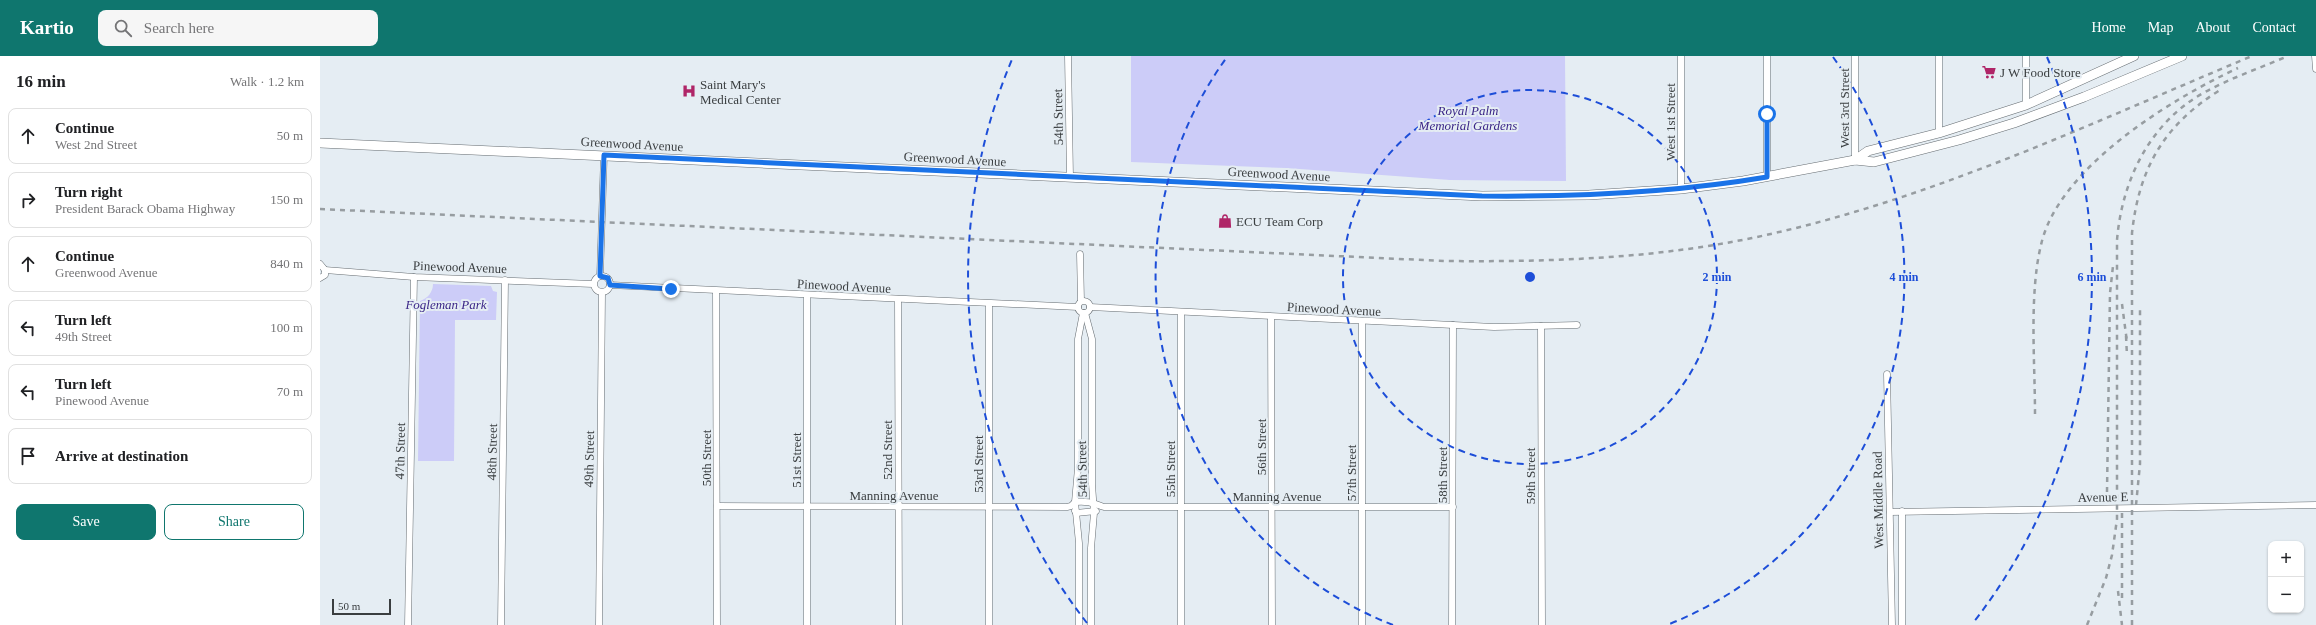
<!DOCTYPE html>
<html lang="en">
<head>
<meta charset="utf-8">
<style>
  :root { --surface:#fff; --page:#f6f6f6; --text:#202124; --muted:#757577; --line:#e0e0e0; --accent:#0f766e }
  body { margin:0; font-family:Georgia,serif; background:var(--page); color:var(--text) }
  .controls { position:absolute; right:12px; bottom:12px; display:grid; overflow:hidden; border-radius:8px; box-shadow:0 1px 3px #0004 }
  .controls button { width:36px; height:36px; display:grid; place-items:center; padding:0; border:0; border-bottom:1px solid var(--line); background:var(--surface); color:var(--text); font:20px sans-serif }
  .scale { position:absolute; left:12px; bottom:10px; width:59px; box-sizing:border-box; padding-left:4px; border:2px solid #3a3e40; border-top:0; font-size:11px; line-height:14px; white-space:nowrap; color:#3a3e40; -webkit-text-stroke:3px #e5edf3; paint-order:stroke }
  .stop { position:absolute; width:12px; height:12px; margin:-9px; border:3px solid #1a73e8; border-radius:50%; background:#fff }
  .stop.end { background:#1a73e8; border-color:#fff; box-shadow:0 1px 4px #0008 }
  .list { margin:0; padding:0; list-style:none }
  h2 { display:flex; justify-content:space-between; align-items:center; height:52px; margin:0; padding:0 16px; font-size:17px }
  h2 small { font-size:13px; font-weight:400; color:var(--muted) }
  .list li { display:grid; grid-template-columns:26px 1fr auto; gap:12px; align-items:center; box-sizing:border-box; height:56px; margin:0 8px 8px; padding:0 8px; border:1px solid var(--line); border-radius:8px }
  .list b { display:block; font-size:15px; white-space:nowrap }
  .list p { margin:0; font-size:13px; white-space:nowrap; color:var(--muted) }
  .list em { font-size:13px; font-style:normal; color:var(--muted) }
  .actions { display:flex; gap:8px; padding:12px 16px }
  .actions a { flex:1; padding:9px 0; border:1px solid var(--accent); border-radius:8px; text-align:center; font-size:14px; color:var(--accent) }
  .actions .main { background:var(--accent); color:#fff }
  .icon { flex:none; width:22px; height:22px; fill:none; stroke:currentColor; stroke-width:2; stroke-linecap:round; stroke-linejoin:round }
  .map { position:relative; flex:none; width:1996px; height:569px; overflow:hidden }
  header { display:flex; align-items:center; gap:24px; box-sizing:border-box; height:56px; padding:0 20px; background:var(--accent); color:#fff }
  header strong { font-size:19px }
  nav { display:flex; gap:22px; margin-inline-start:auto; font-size:14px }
  .search { width:280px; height:36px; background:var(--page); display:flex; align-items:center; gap:10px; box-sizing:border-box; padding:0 14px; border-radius:8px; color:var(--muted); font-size:15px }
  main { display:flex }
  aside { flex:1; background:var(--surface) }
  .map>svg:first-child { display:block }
  .green { fill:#ccccf8 }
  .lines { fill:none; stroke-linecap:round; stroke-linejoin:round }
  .minor-casing { stroke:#656c71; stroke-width:7 }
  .secondary-casing { stroke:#656c71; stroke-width:10 }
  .minor { stroke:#fff; stroke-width:6 }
  .secondary { stroke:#fff; stroke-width:9 }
  .rail { stroke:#979da1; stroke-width:2.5; stroke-dasharray:5 5; stroke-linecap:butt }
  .route { stroke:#1a73e8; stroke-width:5 }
  .ring { fill:none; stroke:#1d4ed8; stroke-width:2; stroke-dasharray:7 5 }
  .labels { text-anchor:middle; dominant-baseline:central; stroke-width:4; stroke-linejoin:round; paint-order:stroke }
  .poi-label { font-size:13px; fill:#3a3e40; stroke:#e5edf3; text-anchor:start }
  .street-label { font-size:13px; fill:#3a3e40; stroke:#e5edf3 }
  .park-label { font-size:13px; font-style:italic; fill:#3a2587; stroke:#e5edf3 }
  .centre { fill:#1d4ed8; stroke:#e5edf3; stroke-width:2 }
  .ring-label { font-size:12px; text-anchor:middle; font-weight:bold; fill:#1d4ed8; stroke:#e5edf3; stroke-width:4; stroke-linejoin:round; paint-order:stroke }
</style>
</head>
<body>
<header>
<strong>Kartio</strong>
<div class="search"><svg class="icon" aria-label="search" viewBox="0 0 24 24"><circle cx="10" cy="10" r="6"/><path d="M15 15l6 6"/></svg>Search here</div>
<nav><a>Home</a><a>Map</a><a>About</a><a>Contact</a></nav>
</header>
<main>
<aside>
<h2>16 min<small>Walk · 1.2 km</small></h2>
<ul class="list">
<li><svg class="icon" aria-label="ahead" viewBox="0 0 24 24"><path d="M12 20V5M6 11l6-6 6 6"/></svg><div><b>Continue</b><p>West 2nd Street</p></div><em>50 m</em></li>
<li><svg class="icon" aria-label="right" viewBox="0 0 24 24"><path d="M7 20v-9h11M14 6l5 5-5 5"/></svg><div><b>Turn right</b><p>President Barack Obama Highway</p></div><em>150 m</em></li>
<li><svg class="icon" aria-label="ahead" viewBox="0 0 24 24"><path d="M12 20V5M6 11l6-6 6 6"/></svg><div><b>Continue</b><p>Greenwood Avenue</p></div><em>840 m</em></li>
<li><svg class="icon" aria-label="left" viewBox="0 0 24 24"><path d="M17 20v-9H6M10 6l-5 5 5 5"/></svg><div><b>Turn left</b><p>49th Street</p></div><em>100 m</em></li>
<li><svg class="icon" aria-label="left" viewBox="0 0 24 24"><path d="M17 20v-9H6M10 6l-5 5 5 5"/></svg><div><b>Turn left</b><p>Pinewood Avenue</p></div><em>70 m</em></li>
<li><svg class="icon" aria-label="arrive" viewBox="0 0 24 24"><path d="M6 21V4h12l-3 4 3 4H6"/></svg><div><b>Arrive at destination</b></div></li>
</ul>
<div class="actions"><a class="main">Save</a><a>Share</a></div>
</aside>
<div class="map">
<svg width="1996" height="569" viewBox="0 0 1996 569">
  <rect width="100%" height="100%" fill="#e5edf3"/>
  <g class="green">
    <polygon points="811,0 1245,0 1246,125 1130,124 966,112 811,106"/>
    <path d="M113,228L171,230L173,235L177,236L176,264H135L134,405H98L100,245C108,242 113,236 113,228Z"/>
  </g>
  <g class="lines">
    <defs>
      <g id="minor">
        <polyline points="748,0 750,121"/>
        <polyline points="1535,0 1535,104"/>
        <polyline points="1619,0 1619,77"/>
        <polyline points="1706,0 1706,49"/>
        <polyline points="1995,0 1996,13"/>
        <polyline points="1447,121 1447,0"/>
        <polyline points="1361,133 1361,0"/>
        <polyline points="760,198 761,245"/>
        <polyline points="0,208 5,214 5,219 0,222"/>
        <polyline points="5,214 94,221 273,228"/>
        <circle cx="282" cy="228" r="8"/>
        <polyline points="280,220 284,99"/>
        <polyline points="290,229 758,251"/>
        <polyline points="396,235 397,569"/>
        <polyline points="487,239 487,569"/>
        <polyline points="578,243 579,569"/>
        <circle cx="764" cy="251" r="6"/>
        <polyline points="669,248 669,569"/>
        <polyline points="770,251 1174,271 1257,269"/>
        <polyline points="765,257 772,283 772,428 774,457 771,492 771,569"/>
        <polyline points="861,257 861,569"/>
        <polyline points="951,261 952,569"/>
        <polyline points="1042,265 1042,569"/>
        <polyline points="1221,270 1222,569"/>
        <polyline points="1567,318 1572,569"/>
        <path d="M397,450L747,451L751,450L755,446C769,445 772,447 784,451H1133"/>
        <polyline points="755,455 756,457 776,455"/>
        <polyline points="1582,455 1582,569"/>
        <polyline points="1570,456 1996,449"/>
        <polyline points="88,569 94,221"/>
        <polyline points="181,569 185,224"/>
        <polyline points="279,569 282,237"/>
        <polyline points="759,569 759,487 755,446 758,412 758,283 763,257"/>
        <polyline points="1132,569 1133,269"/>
      </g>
      <g id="secondary">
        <polyline points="0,87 1162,140 1269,139 1361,133 1423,125 1535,104 1554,106 1639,84 1694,67 1764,41 1862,0"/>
        <polyline points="1535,104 1548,95 1619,77 1706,49 1814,0"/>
      </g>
    </defs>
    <use href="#minor" class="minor-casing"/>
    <use href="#secondary" class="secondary-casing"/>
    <use href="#minor" class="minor"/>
    <use href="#secondary" class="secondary"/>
    <g class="rail">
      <path d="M0,153L1124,205C1228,206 1330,203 1432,182C1606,146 1769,68 1932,0"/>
      <polyline points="1802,248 1807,286"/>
      <polyline points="1806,280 1807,300"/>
      <path d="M1715,358C1715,306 1709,238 1721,189C1738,112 1851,43 1918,12"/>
      <polyline points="1787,436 1790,237 1793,210"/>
      <polyline points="1816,449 1820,408 1820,253"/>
      <polyline points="1802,457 1802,542"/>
      <polyline points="1798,535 1802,569"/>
      <path d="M1767,569L1786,522L1792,499L1797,463V184C1802,124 1830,66 1885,36C1911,22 1940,12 1968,0"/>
      <path d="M1812,569V177C1819,112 1844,69 1900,34"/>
    </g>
  </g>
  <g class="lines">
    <path class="route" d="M351,233L290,229L288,222L280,220L284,99L1162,140C1257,141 1352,137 1447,121V58"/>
  </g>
  <g class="ring">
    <circle cx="1210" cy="221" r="187"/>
    <path d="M1073 569A374 374 0 0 1 907 1M1513 1A374 374 0 0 1 1347 569"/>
    <path d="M767 567A562 562 0 0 1 693 1M1727 1A562 562 0 0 1 1653 567"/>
  </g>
  <defs>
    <symbol id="supermarket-bare" viewBox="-9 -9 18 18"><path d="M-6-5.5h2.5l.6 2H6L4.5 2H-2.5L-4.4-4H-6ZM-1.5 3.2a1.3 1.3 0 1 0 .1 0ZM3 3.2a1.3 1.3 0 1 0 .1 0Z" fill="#af2567" stroke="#e5edf3" stroke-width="2.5" paint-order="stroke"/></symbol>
    <symbol id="hospital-bare" viewBox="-9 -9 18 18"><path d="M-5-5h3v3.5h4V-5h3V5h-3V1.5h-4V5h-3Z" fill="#af2567" stroke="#e5edf3" stroke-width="2.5" paint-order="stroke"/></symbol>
    <symbol id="shop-bare" viewBox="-9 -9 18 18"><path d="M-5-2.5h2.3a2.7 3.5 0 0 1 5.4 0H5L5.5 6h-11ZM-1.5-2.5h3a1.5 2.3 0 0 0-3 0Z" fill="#af2567" stroke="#e5edf3" stroke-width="2.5" paint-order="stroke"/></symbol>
  </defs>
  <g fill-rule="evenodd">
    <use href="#supermarket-bare" x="1659" y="6" width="20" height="20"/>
    <use href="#hospital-bare" x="359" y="25" width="20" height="20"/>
    <use href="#shop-bare" x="895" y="155" width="20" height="20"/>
  </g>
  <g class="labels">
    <g class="poi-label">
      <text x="1680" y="16">J W Food Store</text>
      <text x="380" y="28">Saint Mary's<tspan x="380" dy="15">Medical Center</tspan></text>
      <text x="916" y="165">ECU Team Corp</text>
    </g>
    <g class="street-label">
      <text transform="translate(1524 52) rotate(-90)">West 3rd Street</text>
      <text transform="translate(738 61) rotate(-91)">54th Street</text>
      <text transform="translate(1350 66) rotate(-90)">West 1st Street</text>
      <text transform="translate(312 88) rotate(3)">Greenwood Avenue</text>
      <text transform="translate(635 103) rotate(3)">Greenwood Avenue</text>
      <text transform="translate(959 118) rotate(3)">Greenwood Avenue</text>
      <text transform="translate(140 211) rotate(2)">Pinewood Avenue</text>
      <text transform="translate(524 230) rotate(3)">Pinewood Avenue</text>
      <text transform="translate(1014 253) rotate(3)">Pinewood Avenue</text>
      <text transform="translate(941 391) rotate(-90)">56th Street</text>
      <text transform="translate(567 394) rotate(-90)">52nd Street</text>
      <text transform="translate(80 395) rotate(-89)">47th Street</text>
      <text transform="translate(172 396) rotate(-89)">48th Street</text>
      <text transform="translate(386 402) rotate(-90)">50th Street</text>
      <text transform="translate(269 403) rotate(-89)">49th Street</text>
      <text transform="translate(476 404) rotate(-90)">51st Street</text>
      <text transform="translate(658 408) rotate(-90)">53rd Street</text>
      <text transform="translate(762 413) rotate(-91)">54th Street</text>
      <text transform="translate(850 413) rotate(-90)">55th Street</text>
      <text transform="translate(1031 417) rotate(-90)">57th Street</text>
      <text transform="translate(1122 419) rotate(-90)">58th Street</text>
      <text transform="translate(1210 420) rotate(-90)">59th Street</text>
      <text x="574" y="439">Manning Avenue</text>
      <text x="957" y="440">Manning Avenue</text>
      <text transform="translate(1783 441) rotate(-1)">Avenue E</text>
      <text transform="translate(1558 444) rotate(-91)">West Middle Road</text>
    </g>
    <g class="park-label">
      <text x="1148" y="54">Royal Palm<tspan x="1148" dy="15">Memorial Gardens</tspan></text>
      <text x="126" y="248">Fogleman Park</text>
    </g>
  </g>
  <circle cx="1210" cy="221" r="6" class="centre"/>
  <g class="ring-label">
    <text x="1397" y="225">2 min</text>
    <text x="1584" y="225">4 min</text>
    <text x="1772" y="225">6 min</text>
  </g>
</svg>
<div class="controls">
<button>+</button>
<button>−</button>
</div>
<div class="scale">50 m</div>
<div class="stop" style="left:1447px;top:58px"></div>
<div class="stop end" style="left:351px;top:233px"></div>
</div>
</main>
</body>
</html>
